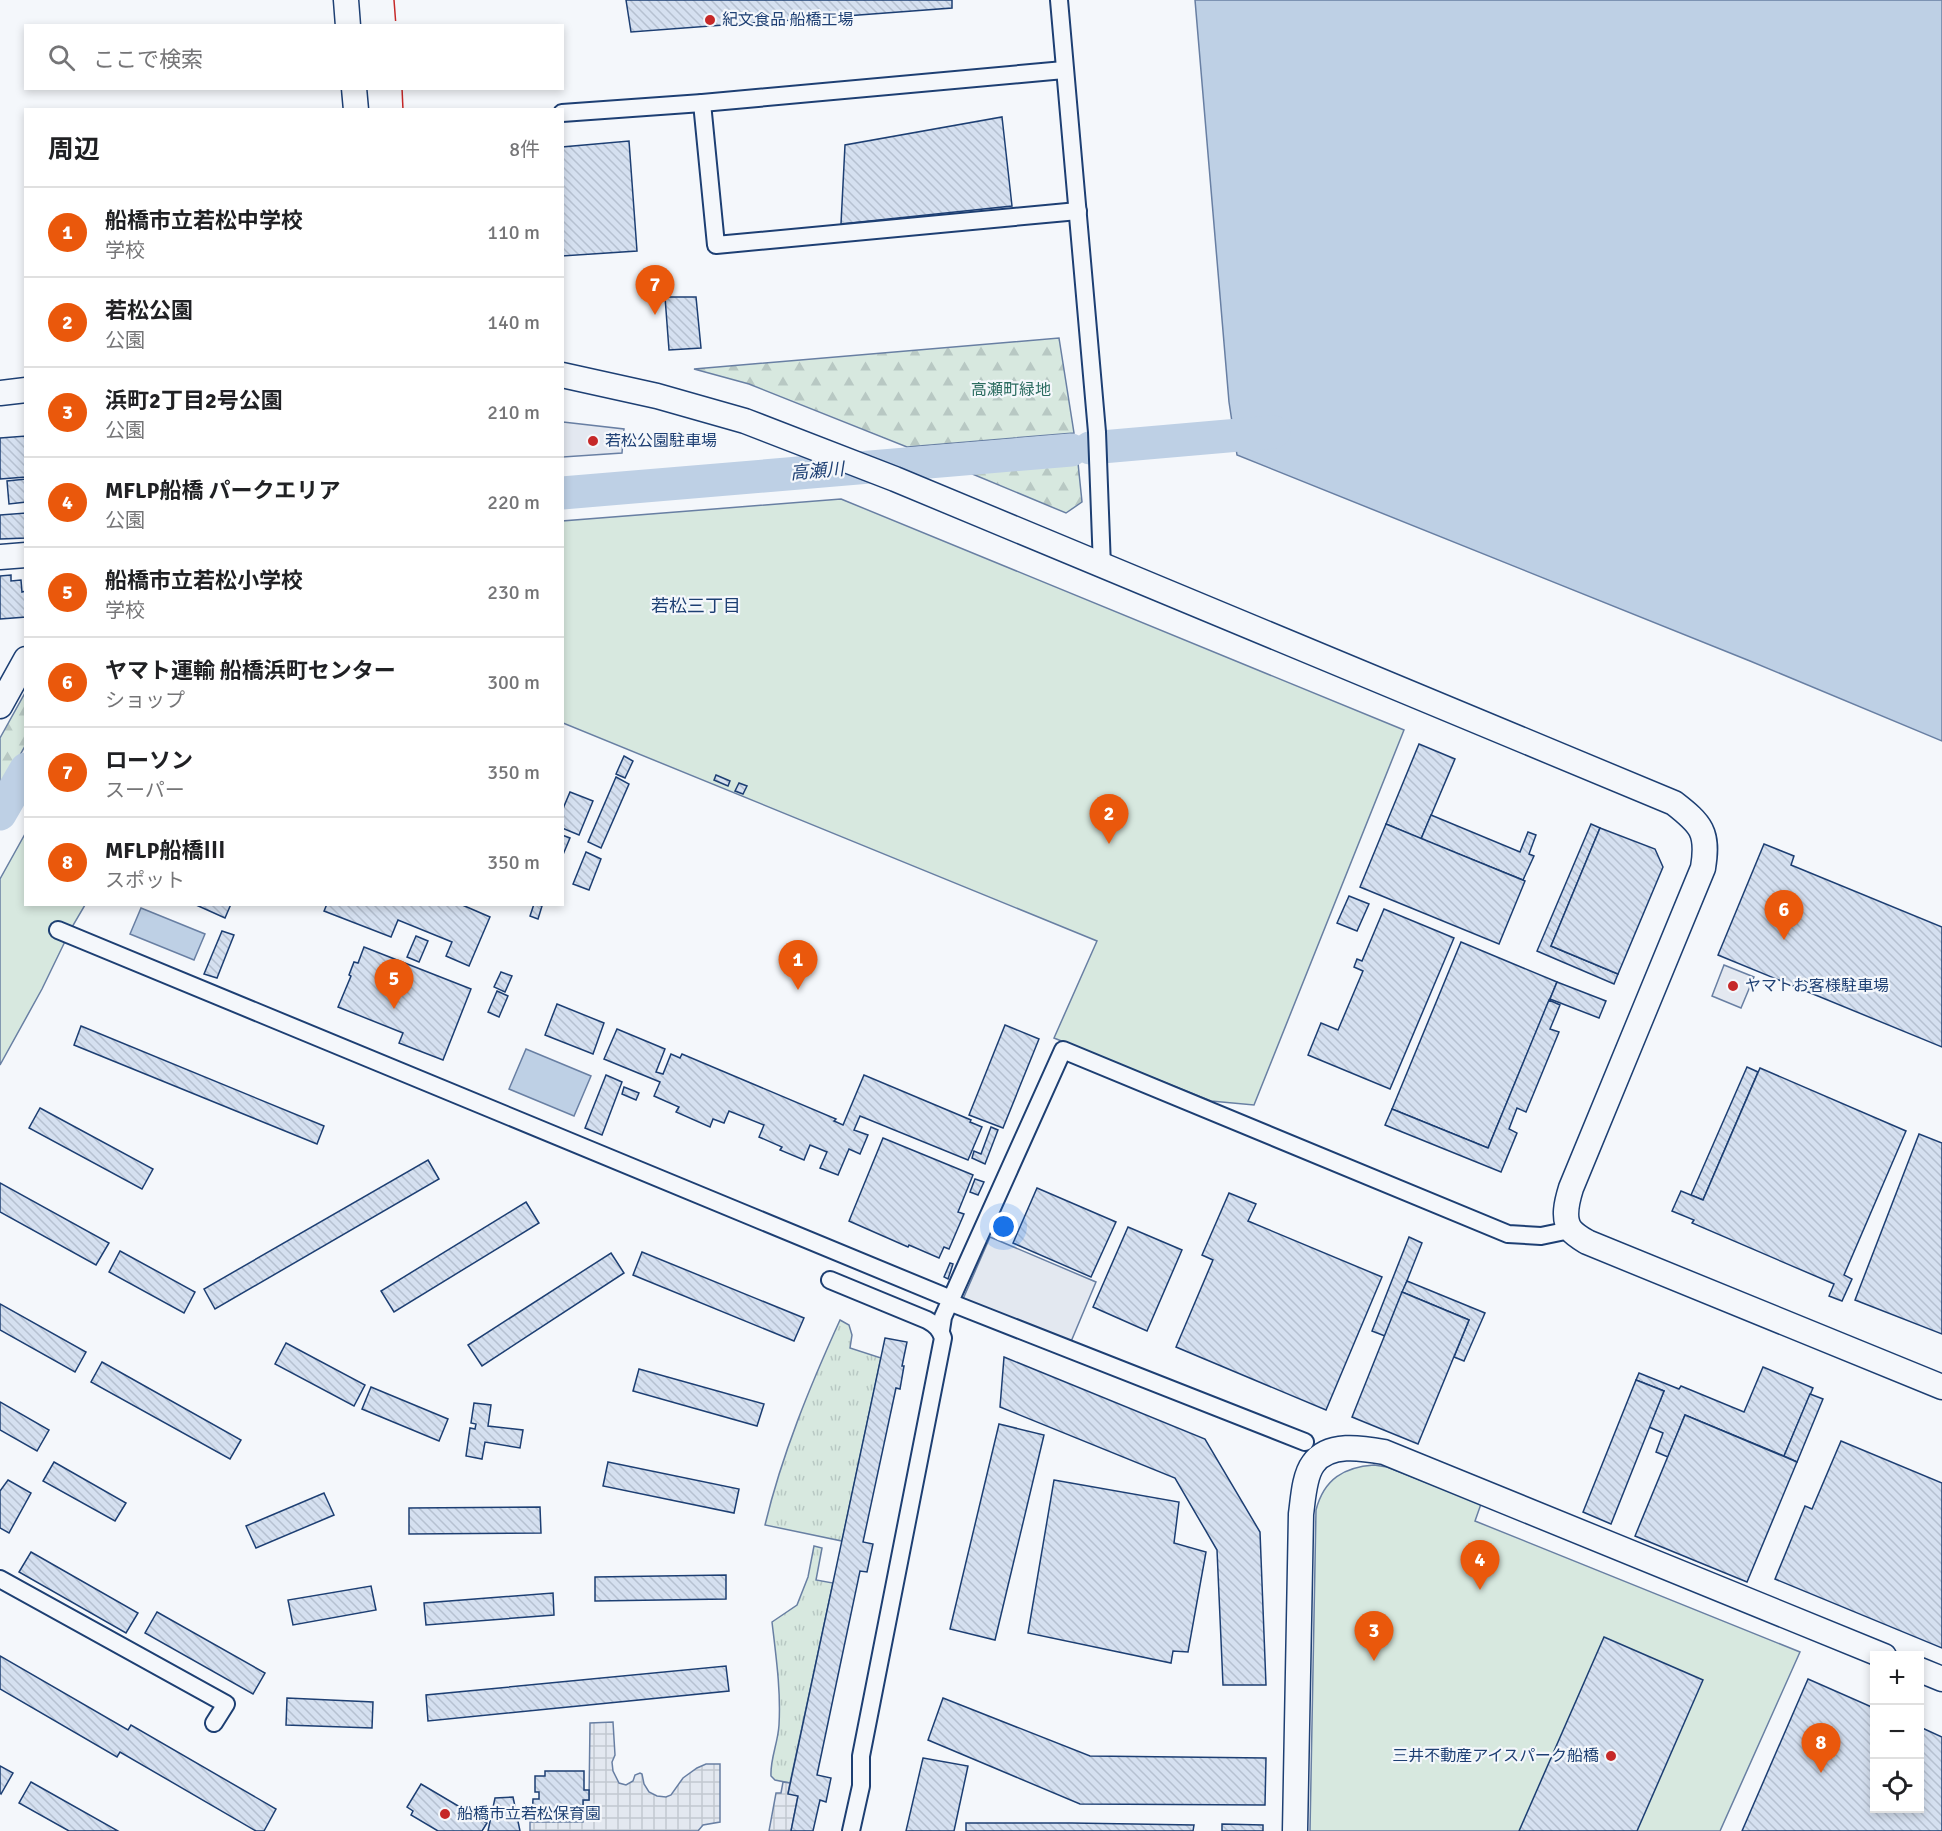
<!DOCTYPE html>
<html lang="ja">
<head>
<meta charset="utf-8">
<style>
  :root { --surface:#fff; --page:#f2f2f2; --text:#202124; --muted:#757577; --line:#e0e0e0; --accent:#ea580c }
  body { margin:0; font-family:Signika,"Noto Sans JP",sans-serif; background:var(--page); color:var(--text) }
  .controls { position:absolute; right:18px; bottom:18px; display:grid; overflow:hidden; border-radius:0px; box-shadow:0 3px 9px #0003 }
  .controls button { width:54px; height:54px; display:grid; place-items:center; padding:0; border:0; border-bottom:2px solid var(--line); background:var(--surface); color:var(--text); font:30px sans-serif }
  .you { position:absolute; left:1004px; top:1227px; width:21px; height:21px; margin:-15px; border:4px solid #fff; border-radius:50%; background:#1a73e8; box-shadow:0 0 0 9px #1a73e833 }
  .badge { display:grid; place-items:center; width:39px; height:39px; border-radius:50%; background:var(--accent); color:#fff; font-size:20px; font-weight:700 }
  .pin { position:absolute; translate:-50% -50px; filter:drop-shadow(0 2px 3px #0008) }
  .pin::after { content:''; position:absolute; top:32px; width:21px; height:18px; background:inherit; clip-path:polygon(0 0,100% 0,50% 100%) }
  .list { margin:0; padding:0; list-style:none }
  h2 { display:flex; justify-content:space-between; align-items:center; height:78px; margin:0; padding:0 24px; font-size:26px }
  h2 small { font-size:20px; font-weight:400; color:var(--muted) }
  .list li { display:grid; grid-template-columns:39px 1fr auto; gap:18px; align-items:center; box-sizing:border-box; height:90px; padding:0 24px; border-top:2px solid var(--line) }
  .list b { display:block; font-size:22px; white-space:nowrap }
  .list p { margin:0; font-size:20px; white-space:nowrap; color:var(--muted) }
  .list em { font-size:20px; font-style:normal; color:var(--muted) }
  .icon { flex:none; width:33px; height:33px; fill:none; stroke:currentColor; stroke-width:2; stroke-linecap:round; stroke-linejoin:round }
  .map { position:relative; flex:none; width:1942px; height:1831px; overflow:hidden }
  .search { position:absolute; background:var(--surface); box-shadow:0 3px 9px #0003; left:24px; top:24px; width:540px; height:66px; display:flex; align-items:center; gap:15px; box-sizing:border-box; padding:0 21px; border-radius:0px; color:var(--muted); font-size:22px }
  .panel { position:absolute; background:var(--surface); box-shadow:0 3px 9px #0003; left:24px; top:108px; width:540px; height:798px; border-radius:0px }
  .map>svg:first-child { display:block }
  .grass { fill:url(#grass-tufts); stroke:#687fa3; stroke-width:1.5 }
  .forest { fill:url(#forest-firs); stroke:#687fa3; stroke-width:1.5 }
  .green { fill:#d7e8df; stroke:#687fa3; stroke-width:1.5 }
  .parking { fill:#e3e8f0; stroke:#687fa3; stroke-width:1.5 }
  .plaza { fill:url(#plaza-grid); stroke:#687fa3; stroke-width:1.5 }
  .water { fill:#bed0e5; stroke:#687fa3; stroke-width:1.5 }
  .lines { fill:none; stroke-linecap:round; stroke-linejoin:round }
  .river { stroke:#bed0e5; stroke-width:33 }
  .building { fill:url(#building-back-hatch); stroke:#1d3f73; stroke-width:1.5 }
  .street-casing { stroke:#1d3f73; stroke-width:20 }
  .secondary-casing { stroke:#1d3f73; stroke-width:27 }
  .street { stroke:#f4f7fb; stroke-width:16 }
  .secondary { stroke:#f4f7fb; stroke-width:24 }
  .power { stroke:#c62828; stroke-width:1.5; stroke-dasharray:21 4.5 3 4.5; stroke-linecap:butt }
  .poi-dot { fill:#c62828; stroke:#f4f7fb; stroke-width:2 }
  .labels { text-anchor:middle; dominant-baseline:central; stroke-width:4.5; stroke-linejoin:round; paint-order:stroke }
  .poi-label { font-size:16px; fill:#1d3f73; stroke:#f4f7fb; text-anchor:start }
  .park-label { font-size:16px; fill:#2c6c60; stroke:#f4f7fb }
  .water-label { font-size:18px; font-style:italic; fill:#1d3f73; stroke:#f4f7fb }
  .neighbourhood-label { font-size:18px; fill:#1d3f73; stroke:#f4f7fb }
</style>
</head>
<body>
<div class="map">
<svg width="1942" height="1831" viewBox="0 0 1942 1831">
  <defs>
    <pattern id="grass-tufts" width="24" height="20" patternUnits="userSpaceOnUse" patternTransform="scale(1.5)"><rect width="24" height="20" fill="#d7e8df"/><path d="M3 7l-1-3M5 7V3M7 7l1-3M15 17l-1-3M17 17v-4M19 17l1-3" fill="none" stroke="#b8c8c3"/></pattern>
    <pattern id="forest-firs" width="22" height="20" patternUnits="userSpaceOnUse" patternTransform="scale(1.5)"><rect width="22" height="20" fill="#d7e8df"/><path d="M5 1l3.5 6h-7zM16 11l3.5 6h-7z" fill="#b8c8c3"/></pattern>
    <pattern id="plaza-grid" width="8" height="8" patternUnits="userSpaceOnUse" patternTransform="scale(1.5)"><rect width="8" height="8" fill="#e3e8f0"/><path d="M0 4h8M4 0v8" fill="none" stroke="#c2c8d1"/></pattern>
    <pattern id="building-back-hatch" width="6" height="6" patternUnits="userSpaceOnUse" patternTransform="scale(1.5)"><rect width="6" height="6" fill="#d5e0f0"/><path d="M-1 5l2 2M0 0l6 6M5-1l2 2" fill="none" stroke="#b6c1d1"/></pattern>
  </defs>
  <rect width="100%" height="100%" fill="#f4f7fb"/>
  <g class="grass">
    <path d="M840,1320L849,1325L852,1335L850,1348L881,1358L842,1541L765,1525C782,1454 810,1386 840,1320Z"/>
    <path d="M814,1546L822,1548L816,1580L833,1583L790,1783L775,1780L771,1776C770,1759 778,1743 779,1725C781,1691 776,1656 772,1622L797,1605L808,1577Z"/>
  </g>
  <g class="forest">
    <polygon points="1059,338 1074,433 907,447 749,384 694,369"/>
    <polygon points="1078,463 1082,502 1066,513 970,473"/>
    <polygon points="25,693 25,746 0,791 0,738"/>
  </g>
  <g class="green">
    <polygon points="841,499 1404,730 1254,1105 1211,1101 1054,1038 1097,941 563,723 562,521"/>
    <polygon points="25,834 26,904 85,905 72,927 42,989 0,1065 0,879"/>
    <path d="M1374,1465L1387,1467L1481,1504L1475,1521L1800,1652L1720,1831H1310L1316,1510C1324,1479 1344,1467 1374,1465Z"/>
  </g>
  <g class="parking">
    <polygon points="563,422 624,429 622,453 563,457"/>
    <polygon points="1724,965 1754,977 1741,1008 1712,996"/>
    <polygon points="990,1237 1096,1282 1070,1344 963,1299"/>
  </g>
  <g class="plaza">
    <polygon points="613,1722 615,1755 612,1762 613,1771 619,1783 626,1785 633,1781 635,1775 640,1773 642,1774 644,1784 649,1792 657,1796 666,1797 671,1795 683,1778 697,1768 706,1764 720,1764 720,1822 703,1825 698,1831 530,1831 530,1822 583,1822 583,1800 589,1800 590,1723"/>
    <polygon points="783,1782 790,1783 788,1793 798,1796 791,1831 769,1831 776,1793 781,1793"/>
  </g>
  <g class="water">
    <polygon points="1195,0 1942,0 1942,741 1750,661 1237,455 1229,402"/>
    <polygon points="141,908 205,934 194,960 130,934"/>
    <polygon points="526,1049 591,1076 574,1116 509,1089"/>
  </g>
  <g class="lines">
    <g class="river">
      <polyline points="1090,448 1274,432"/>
      <polyline points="562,493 1071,450"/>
      <polyline points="0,814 26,769"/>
    </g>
  </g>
  <g class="building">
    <polygon points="626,0 952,0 952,8 631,32"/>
    <polygon points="1002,117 1012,206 841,224 845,145"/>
    <polygon points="629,141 637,251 562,256 562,147"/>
    <polygon points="665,297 696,297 701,348 669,350"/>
    <polygon points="26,436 26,477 0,479 0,438"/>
    <polygon points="26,479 26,502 9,504 7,481"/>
    <polygon points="26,513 26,538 0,539 0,515"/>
    <polygon points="11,575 11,581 21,580 22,592 26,591 26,617 0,619 0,576"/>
    <polygon points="1419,744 1455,759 1421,839 1386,824"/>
    <polygon points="624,756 633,761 625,778 616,774"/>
    <polygon points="716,775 730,781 728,786 714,780"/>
    <polygon points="616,777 629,784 601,848 588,842"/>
    <polygon points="739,783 747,786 743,794 735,791"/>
    <polygon points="570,792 593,801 579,835 562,828 562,811"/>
    <polygon points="1431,815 1520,852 1528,832 1536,835 1529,854 1534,856 1523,880 1421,839"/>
    <polygon points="1386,824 1525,881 1499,944 1360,887"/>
    <polygon points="1591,824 1600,828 1551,946 1618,974 1614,984 1537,951"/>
    <polygon points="1600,828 1655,849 1663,867 1618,974 1551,946"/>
    <polygon points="562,835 570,838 562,857"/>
    <polygon points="1764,844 1794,856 1791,865 1942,927 1942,1047 1718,955"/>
    <polygon points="586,852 601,859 589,890 573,884"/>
    <polygon points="1349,896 1369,904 1357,931 1337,923"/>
    <polygon points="194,904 231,904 225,918"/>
    <polygon points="327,904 460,904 490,917 469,966 446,956 452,942 398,920 391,937 324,911"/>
    <polygon points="534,904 542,906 538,919 530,916"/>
    <polygon points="1384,909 1454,938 1390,1089 1308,1055 1321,1023 1338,1030 1363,971 1354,967 1357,959 1362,961"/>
    <polygon points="222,931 234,935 217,978 204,974"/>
    <polygon points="416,936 428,941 419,962 407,957"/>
    <polygon points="1461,942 1557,982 1488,1148 1392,1109"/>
    <polygon points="364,947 471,989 443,1060 399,1043 403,1033 338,1007 351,976 349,975 354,962 358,963"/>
    <polygon points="501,972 512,976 505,992 494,987"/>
    <polygon points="1557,982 1606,1001 1599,1018 1550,999"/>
    <polygon points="497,991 508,996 499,1017 488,1012"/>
    <polygon points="1549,1000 1560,1005 1550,1029 1559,1032 1526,1112 1517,1108 1509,1129 1517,1133 1501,1172 1385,1125 1392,1109 1488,1148"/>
    <polygon points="557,1004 604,1023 593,1054 545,1035"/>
    <polygon points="1005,1025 1039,1039 1003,1128 969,1115"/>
    <polygon points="81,1026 324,1126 317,1144 74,1045"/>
    <polygon points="617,1029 665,1049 656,1072 663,1074 671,1054 680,1058 682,1054 836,1119 834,1121 843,1125 864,1075 971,1120 970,1122 982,1127 968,1160 860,1116 854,1130 868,1135 860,1154 849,1149 838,1175 820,1168 827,1152 810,1145 804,1160 780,1150 782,1147 759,1137 764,1125 729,1111 724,1123 713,1119 710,1127 676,1112 679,1107 654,1096 660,1082 604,1059"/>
    <polygon points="1747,1067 1758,1072 1703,1200 1691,1195"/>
    <polygon points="1760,1068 1906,1131 1844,1275 1852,1279 1842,1301 1829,1296 1834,1284 1692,1223 1694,1220 1672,1211 1681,1191 1703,1200"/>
    <polygon points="606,1075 622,1082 602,1135 585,1128"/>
    <polygon points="624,1087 639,1093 636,1100 622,1094"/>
    <polygon points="40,1108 153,1169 142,1189 29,1128"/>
    <polygon points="991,1127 998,1130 985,1164 972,1158 974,1151 981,1154"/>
    <polygon points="1919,1134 1942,1143 1942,1334 1855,1300"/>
    <polygon points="883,1138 973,1175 958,1212 964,1214 949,1249 944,1247 939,1258 909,1245 908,1247 849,1221"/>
    <polygon points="428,1160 439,1179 215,1309 204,1289"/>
    <polygon points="975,1179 984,1182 978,1195 970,1192"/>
    <polygon points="0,1183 109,1243 96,1265 0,1212"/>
    <polygon points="1037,1188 1116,1222 1091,1277 1013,1243"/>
    <polygon points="1229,1193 1256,1204 1248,1221 1382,1277 1326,1410 1176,1347 1213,1260 1202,1255"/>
    <polygon points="526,1202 539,1223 394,1312 381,1291"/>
    <polygon points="1128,1227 1182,1250 1147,1331 1093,1307"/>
    <polygon points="1409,1237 1422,1243 1385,1336 1372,1331"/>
    <polygon points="120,1251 195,1292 184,1313 109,1272"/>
    <polygon points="642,1252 804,1318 794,1341 633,1275"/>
    <polygon points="611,1253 624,1273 482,1366 468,1345"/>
    <polygon points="950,1263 953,1264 948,1279 944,1277"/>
    <polygon points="1407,1281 1485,1313 1464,1361 1454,1357 1469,1320 1402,1292"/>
    <polygon points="1402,1292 1469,1320 1418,1444 1352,1417"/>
    <polygon points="0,1304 86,1352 75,1372 0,1330"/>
    <polygon points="885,1338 907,1342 902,1366 904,1366 900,1389 896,1388 863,1542 873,1544 867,1572 860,1571 817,1775 831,1778 826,1802 820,1800 813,1831 791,1831 798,1796 788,1794"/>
    <polygon points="286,1343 365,1385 354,1406 275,1364"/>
    <polygon points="1004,1357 1205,1439 1260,1532 1266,1685 1223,1685 1217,1550 1175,1478 1000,1407"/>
    <polygon points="102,1362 241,1440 230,1459 91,1382"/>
    <polygon points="1763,1367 1813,1388 1784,1456 1685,1415 1668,1457 1656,1452 1663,1433 1649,1427 1664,1391 1636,1380 1639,1373 1679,1389 1681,1386 1744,1412"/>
    <polygon points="639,1369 764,1404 757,1426 633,1391"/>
    <polygon points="1636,1380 1664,1391 1611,1524 1583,1512"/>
    <polygon points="371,1387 448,1419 439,1441 362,1409"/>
    <polygon points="1810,1394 1823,1399 1797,1462 1784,1456"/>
    <polygon points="0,1402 49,1430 37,1451 0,1430"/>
    <polygon points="474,1403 491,1405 488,1426 523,1430 520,1448 485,1442 482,1459 466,1456 470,1428 475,1429 476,1424 471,1423"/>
    <polygon points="1685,1415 1797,1462 1747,1582 1635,1536"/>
    <polygon points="999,1424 1044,1435 995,1640 950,1629"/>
    <polygon points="1841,1441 1942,1483 1942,1648 1775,1579 1805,1506 1812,1509"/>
    <polygon points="54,1462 126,1503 115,1521 43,1481"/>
    <polygon points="608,1462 739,1489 734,1513 603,1486"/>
    <polygon points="8,1480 31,1493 9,1533 0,1528 0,1491"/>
    <polygon points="1054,1480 1179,1502 1174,1543 1206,1552 1188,1652 1173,1651 1171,1663 1028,1633"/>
    <polygon points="324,1493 334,1515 256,1548 246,1526"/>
    <polygon points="540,1507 541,1533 409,1534 409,1508"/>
    <polygon points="31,1552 138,1613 126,1633 19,1572"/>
    <polygon points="726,1575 726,1599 595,1601 595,1577"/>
    <polygon points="371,1586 376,1610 293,1625 288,1600"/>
    <polygon points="553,1593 554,1615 426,1625 424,1603"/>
    <polygon points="157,1612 265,1673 253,1694 145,1633"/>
    <polygon points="1604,1637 1703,1680 1637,1831 1519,1831"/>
    <polygon points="0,1656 128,1730 131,1725 276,1809 264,1831 256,1831 120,1752 117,1757 0,1689"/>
    <polygon points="726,1666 729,1691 428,1721 426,1695"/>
    <polygon points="1808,1679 1874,1708 1874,1808 1920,1808 1920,1727 1942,1737 1942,1831 1742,1831"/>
    <polygon points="287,1698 373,1702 372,1728 286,1725"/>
    <polygon points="943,1698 1090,1756 1266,1758 1265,1805 1080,1804 928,1740"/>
    <polygon points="923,1758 968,1766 954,1831 906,1831"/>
    <polygon points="0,1766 13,1773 1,1794 0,1793"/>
    <polygon points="545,1771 584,1771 584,1790 589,1790 589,1800 583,1800 583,1818 532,1817 533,1799 539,1799 539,1792 535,1792 535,1776 545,1776"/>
    <polygon points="31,1782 118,1831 69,1831 19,1803"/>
    <polygon points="421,1784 487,1823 482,1831 438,1831 411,1815 413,1811 407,1807"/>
    <polygon points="513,1797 520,1831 488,1831 495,1798"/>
    <polygon points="966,1823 1072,1823 1194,1825 1193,1831 966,1831"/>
    <polygon points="1222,1824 1263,1825 1263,1831 1222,1831"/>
  </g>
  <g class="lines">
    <defs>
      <g id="street">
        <polyline points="1059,0 1097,432 1102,567"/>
        <polyline points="702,103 716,245 1078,211"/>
        <polyline points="562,113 702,103 1064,70"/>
        <polyline points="58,930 951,1299"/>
        <path d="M830,1280L927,1320C936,1325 940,1329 943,1338L861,1756V1786L851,1831"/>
        <polyline points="949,1302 1305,1442"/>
        <polyline points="941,1330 943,1317 1063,1050 1508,1234 1541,1236 1570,1230"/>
        <polyline points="0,1579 226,1704 214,1723"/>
      </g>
      <g id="secondary">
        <polyline points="346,0 348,26"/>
        <polyline points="354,88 356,110"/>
        <path d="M562,375L657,396L745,421L895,479L1674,803C1701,824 1709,832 1703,868L1571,1188C1567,1201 1562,1219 1571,1230C1575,1235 1582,1239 1587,1242L1942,1387"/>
        <polyline points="0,393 26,390"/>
        <polyline points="0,557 26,555"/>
        <polyline points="0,706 26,659"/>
        <polyline points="1920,1670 1942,1679"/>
        <path d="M1295,1831L1301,1514C1303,1500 1304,1476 1313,1464C1328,1442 1362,1448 1384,1452L1884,1656"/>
      </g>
    </defs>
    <use href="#street" class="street-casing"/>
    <use href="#secondary" class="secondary-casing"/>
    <use href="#street" class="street"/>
    <use href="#secondary" class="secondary"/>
    <g class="power">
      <polyline points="394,0 396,26"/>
      <polyline points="402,88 403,110"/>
    </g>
  </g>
  <g class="poi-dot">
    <circle cx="710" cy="20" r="6"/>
    <circle cx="593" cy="441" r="6"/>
    <circle cx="1733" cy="986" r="6"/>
    <circle cx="1611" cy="1756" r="6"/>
    <circle cx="445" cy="1814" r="6"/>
  </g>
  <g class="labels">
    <g class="poi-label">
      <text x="722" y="20">紀文食品 船橋工場</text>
      <text x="605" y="441">若松公園駐車場</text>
      <text x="1745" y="986">ヤマトお客様駐車場</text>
      <text x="1599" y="1756" text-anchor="end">三井不動産アイスパーク船橋</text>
      <text x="457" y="1814">船橋市立若松保育園</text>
    </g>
    <g class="park-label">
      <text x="1011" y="390">高瀬町緑地</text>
    </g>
    <g class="water-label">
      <text transform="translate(817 471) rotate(-5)">高瀬川</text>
    </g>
    <g class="neighbourhood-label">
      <text x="696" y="606">若松三丁目</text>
    </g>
  </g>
</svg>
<div class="controls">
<button>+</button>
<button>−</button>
<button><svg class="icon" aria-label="locate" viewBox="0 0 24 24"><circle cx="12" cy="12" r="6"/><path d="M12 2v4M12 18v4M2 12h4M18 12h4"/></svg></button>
</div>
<div class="you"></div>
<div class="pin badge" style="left:798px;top:990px">1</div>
<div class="pin badge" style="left:1109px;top:844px">2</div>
<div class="pin badge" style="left:1374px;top:1661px">3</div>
<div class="pin badge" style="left:1480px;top:1590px">4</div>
<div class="pin badge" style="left:394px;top:1009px">5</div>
<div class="pin badge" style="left:1784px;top:940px">6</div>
<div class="pin badge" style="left:655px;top:315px">7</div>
<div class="pin badge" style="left:1821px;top:1773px">8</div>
<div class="search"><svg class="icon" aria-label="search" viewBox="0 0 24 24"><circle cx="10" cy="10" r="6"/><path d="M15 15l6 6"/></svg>ここで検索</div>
<section class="panel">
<h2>周辺<small>8件</small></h2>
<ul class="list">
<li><span class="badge">1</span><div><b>船橋市立若松中学校</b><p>学校</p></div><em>110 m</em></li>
<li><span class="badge">2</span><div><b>若松公園</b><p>公園</p></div><em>140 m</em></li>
<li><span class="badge">3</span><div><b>浜町2丁目2号公園</b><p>公園</p></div><em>210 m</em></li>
<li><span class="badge">4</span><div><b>MFLP船橋 パークエリア</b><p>公園</p></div><em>220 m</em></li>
<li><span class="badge">5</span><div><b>船橋市立若松小学校</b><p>学校</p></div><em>230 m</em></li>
<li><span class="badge">6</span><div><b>ヤマト運輸 船橋浜町センター</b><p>ショップ</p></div><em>300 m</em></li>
<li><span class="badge">7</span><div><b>ローソン</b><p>スーパー</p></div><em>350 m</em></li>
<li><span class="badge">8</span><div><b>MFLP船橋Ⅲ</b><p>スポット</p></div><em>350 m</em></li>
</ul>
</section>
</div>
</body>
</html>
